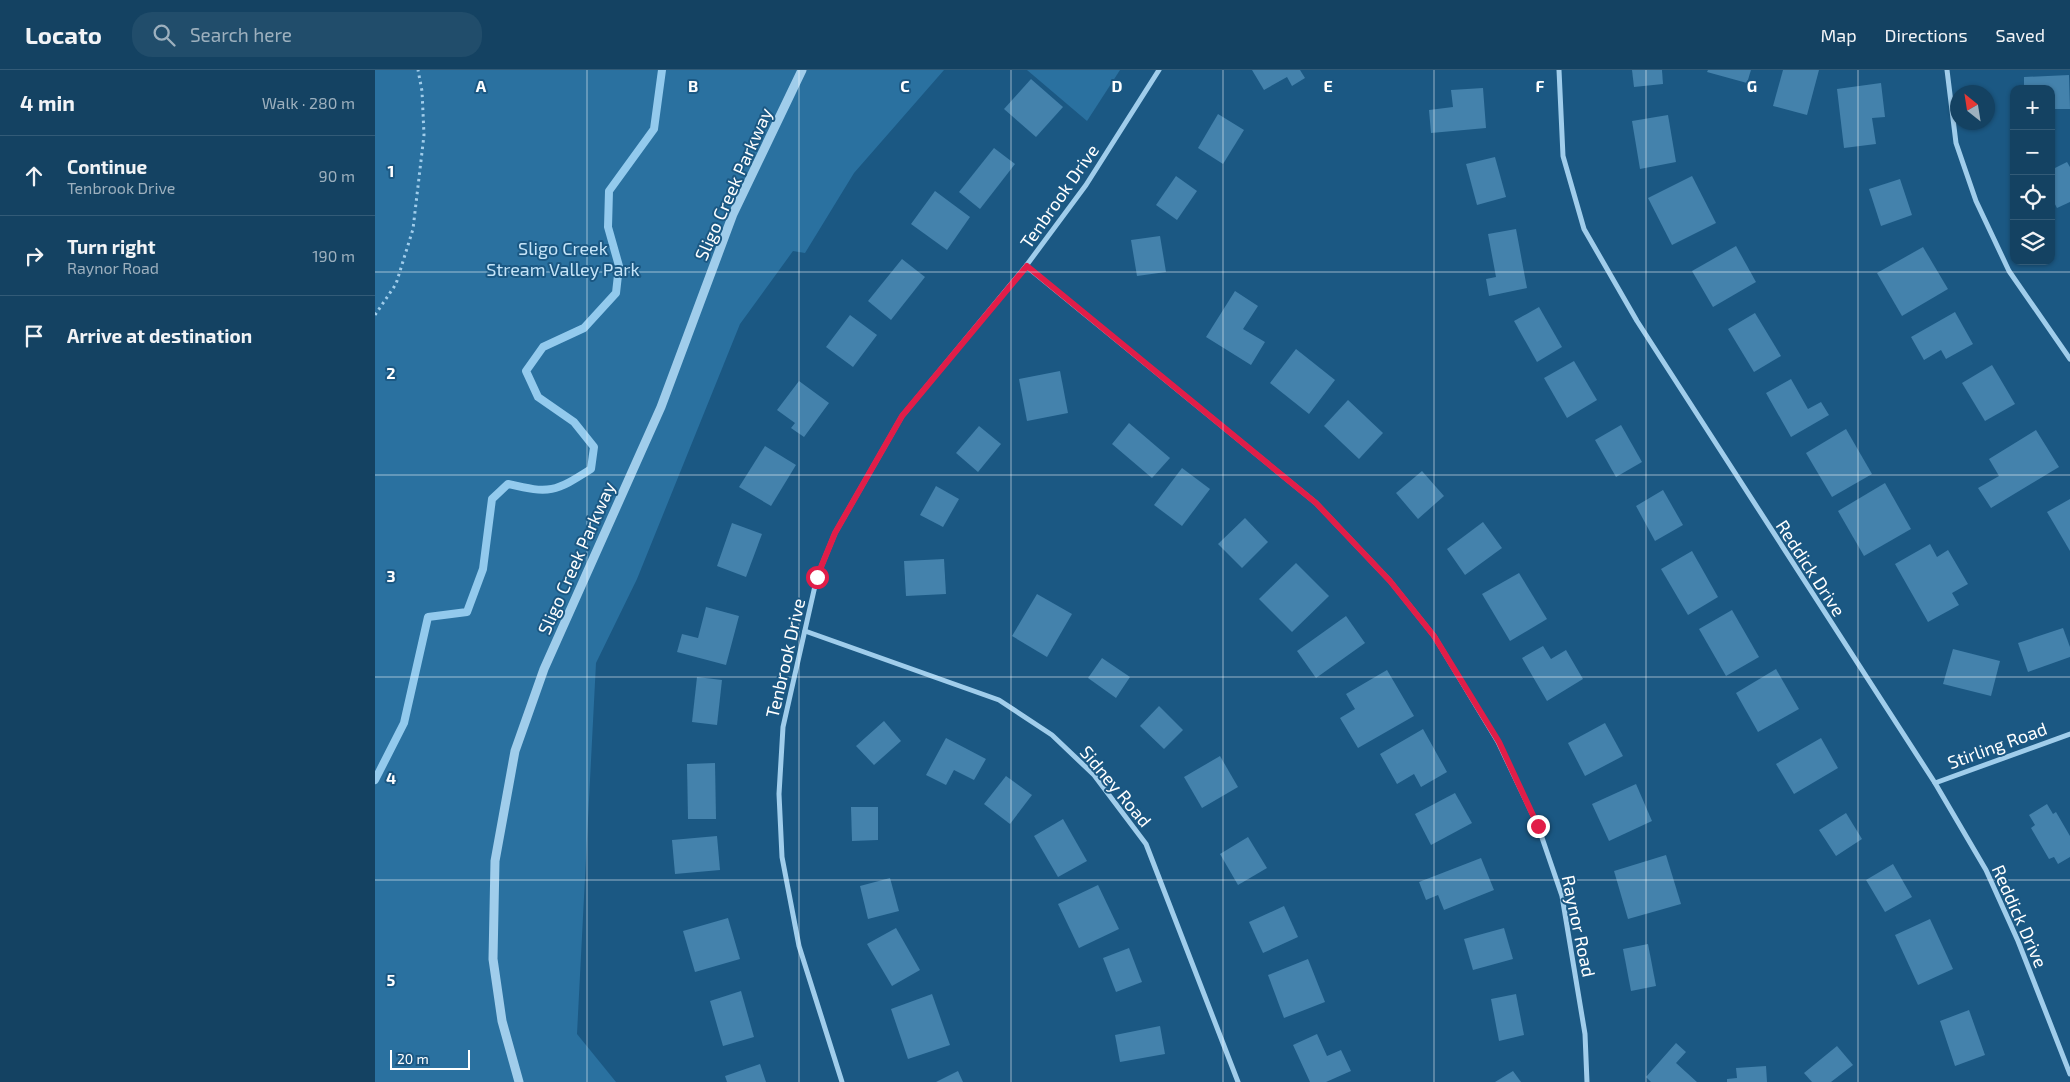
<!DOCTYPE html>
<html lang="en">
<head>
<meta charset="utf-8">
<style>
  :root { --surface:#144262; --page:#214d6b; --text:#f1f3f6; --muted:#9db0be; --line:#335b77 }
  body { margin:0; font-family:"Exo 2",sans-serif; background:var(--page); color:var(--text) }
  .controls { position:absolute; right:15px; top:15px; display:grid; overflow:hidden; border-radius:10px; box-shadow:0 1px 4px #0004 }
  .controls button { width:45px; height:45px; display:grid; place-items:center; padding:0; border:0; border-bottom:1px solid var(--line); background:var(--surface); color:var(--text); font:25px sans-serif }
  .compass { position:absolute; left:1575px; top:15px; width:45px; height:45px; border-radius:50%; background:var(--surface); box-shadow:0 1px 4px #0004; rotate:330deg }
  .scale { position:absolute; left:15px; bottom:12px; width:80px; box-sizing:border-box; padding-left:5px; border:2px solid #fff; border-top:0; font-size:14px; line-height:18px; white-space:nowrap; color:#fff; -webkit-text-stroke:4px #1b5883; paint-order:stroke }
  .stop { position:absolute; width:15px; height:15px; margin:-11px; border:4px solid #e11d48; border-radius:50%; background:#fff }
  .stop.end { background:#e11d48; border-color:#fff; box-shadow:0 1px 5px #0008 }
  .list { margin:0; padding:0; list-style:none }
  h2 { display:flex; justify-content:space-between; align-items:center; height:65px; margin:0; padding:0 20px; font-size:21px }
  h2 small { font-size:16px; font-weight:400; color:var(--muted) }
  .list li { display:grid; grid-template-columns:32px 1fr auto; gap:15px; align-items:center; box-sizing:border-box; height:80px; padding:0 20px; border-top:1px solid var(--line) }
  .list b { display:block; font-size:19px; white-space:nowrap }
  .list p { margin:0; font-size:16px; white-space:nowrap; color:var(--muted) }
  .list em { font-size:16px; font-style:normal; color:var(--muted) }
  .icon { flex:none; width:28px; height:28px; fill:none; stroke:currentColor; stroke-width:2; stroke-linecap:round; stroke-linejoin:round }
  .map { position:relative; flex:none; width:1695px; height:1012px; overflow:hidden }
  header { display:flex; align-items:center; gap:30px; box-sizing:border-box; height:70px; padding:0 25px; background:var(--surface); border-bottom:1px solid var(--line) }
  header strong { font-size:24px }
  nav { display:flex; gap:28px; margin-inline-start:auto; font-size:18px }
  .search { width:350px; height:45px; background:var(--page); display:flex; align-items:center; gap:12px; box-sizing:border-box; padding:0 18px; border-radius:20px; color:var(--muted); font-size:19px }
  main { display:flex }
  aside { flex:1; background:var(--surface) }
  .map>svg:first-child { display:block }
  .green { fill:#2a71a0 }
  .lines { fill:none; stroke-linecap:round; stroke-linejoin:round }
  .stream { stroke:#93caed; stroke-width:8 }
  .building { fill:#4482ac }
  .path { stroke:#a0cdeb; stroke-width:3; stroke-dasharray:2.5 4; stroke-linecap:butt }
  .minor { stroke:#a0cdeb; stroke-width:5 }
  .tertiary { stroke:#a0cdeb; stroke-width:9 }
  .route { stroke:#e11d48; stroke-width:6 }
  .grid { fill:none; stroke:#fff; stroke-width:1; stroke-opacity:0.55 }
  .labels { text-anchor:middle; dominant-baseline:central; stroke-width:4; stroke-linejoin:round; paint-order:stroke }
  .street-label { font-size:18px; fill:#fff; stroke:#1b5883 }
  .park-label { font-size:18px; fill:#c5e4f8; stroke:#1b5883 }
  .grid-label { font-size:16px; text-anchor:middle; font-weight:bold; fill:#fff; stroke:#1b5883; stroke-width:4; stroke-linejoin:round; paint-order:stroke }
</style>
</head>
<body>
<header>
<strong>Locato</strong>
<div class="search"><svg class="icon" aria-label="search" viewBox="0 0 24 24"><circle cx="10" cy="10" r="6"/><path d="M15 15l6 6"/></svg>Search here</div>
<nav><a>Map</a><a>Directions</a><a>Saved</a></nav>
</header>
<main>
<aside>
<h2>4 min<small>Walk · 280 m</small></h2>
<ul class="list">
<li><svg class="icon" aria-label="ahead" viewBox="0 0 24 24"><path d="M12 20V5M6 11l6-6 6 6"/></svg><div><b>Continue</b><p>Tenbrook Drive</p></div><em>90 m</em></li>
<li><svg class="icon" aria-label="right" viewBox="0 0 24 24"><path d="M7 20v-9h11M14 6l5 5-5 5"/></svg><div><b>Turn right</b><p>Raynor Road</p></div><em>190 m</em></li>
<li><svg class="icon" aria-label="arrive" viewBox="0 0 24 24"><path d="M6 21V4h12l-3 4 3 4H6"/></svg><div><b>Arrive at destination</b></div></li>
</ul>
</aside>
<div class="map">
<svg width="1695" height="1012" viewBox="0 0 1695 1012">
  <rect width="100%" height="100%" fill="#1b5883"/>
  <g class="green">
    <polygon points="0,0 569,0 479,103 430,183 418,181 365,254 262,509 221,593 202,964 241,1012 0,1012"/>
    <polygon points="652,0 745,0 712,51"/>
  </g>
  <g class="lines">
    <path class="stream" d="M0,710L29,653L53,547L92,542L108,499L117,429L133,414C175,424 180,422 216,399L219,377L199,352L163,327L151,301L168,277L209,258L241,223L244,196L233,157L234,121L279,59L287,0"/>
  </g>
  <g class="building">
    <polygon points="877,0 925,0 930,8 917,16 912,7 889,20"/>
    <polygon points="1257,0 1287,0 1288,14 1259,17"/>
    <polygon points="1333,0 1376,0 1372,13 1332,2"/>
    <polygon points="1408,0 1444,0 1432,45 1398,36"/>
    <polygon points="1694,5 1695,39 1676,39 1676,19 1649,19 1649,7"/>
    <polygon points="656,9 688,37 661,67 629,39"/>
    <polygon points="1506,13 1510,47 1497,48 1501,74 1469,78 1462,19"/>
    <polygon points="1108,18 1111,58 1056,63 1054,40 1078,37 1076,20"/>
    <polygon points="843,44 869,60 848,94 823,78"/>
    <polygon points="1293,45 1301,92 1265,99 1257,51"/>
    <polygon points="619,78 640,94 605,139 584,122"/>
    <polygon points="1120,87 1131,127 1102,135 1091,94"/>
    <polygon points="1692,92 1695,97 1695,132 1682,138 1676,127 1676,100"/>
    <polygon points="801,106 822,121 802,150 781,135"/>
    <polygon points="1317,106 1341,153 1297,175 1273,128"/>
    <polygon points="1525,109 1537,145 1506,156 1494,119"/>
    <polygon points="560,121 595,147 572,180 536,154"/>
    <polygon points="1141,159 1152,218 1114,226 1111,209 1121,207 1113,164"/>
    <polygon points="785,166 791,202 762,206 756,170"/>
    <polygon points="1361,176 1381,212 1338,237 1317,201"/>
    <polygon points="1548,177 1573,219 1527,246 1502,203"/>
    <polygon points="527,189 550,207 516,250 493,231"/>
    <polygon points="860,221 883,236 868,259 890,272 876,295 831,267"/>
    <polygon points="1164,237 1187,277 1162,292 1139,251"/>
    <polygon points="1580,242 1598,274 1571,289 1566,280 1549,290 1536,267"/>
    <polygon points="1380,243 1406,286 1379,302 1353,259"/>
    <polygon points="475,245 502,265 478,297 451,277"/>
    <polygon points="921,279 960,310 934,344 895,313"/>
    <polygon points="1199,291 1222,330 1192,348 1169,308"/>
    <polygon points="1617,295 1640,334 1610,351 1587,313"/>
    <polygon points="685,301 693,343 652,351 644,309"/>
    <polygon points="1416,309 1433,339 1446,332 1454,345 1416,367 1391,323"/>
    <polygon points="424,311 454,333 429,367 416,358 420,353 402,340"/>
    <polygon points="973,330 1008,363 984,389 949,356"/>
    <polygon points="754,353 795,388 777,408 737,374"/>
    <polygon points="1246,355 1267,392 1241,407 1220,370"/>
    <polygon points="604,356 626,374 603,402 581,383"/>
    <polygon points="1471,359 1497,404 1457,427 1431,383"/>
    <polygon points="1661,360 1684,397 1616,438 1603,418 1624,406 1614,389"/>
    <polygon points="390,376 421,395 396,436 364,417"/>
    <polygon points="807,398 835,419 807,456 779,435"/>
    <polygon points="1047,401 1069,426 1043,449 1021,423"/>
    <polygon points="1510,413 1536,459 1489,486 1463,441"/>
    <polygon points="561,416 584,429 568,457 545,445"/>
    <polygon points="1288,420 1308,455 1280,471 1261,436"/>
    <polygon points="1695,429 1695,481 1672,442"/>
    <polygon points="870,448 893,472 867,498 843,474"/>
    <polygon points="1108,452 1127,478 1090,505 1072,479"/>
    <polygon points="357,453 387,464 371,507 342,496"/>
    <polygon points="1555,474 1562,487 1573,480 1593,514 1577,523 1584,535 1553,552 1520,494"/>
    <polygon points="1317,481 1343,527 1313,545 1286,499"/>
    <polygon points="569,489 571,524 531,526 529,491"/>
    <polygon points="921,493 954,526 917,562 884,529"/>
    <polygon points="1144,503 1172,549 1135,571 1107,524"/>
    <polygon points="662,524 697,544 672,587 637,566"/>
    <polygon points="331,537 364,546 351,595 302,582 307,564 323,568"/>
    <polygon points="1357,540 1384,587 1351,606 1324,559"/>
    <polygon points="971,546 990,573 941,608 922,581"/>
    <polygon points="1688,558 1695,577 1695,587 1653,602 1643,573"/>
    <polygon points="1168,576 1176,589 1191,580 1208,609 1172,631 1147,588"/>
    <polygon points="1578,579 1625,591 1616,626 1568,614"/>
    <polygon points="727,588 755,607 741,628 713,608"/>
    <polygon points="1401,599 1424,639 1383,662 1361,623"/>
    <polygon points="1012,600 1039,646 983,678 965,648 980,639 971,624"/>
    <polygon points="322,607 347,610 342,655 317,652"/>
    <polygon points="784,636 808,660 789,679 765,656"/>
    <polygon points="509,651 526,671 499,695 481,676"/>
    <polygon points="1230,653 1248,686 1210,706 1193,673"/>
    <polygon points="1048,659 1072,702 1046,717 1039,704 1022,714 1005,684"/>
    <polygon points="571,668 611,689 599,710 579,700 571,715 551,705"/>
    <polygon points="1446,668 1463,698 1419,724 1401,694"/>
    <polygon points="845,686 863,717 827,738 809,707"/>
    <polygon points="340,693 341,749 313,749 312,694"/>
    <polygon points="631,706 657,725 635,754 609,734"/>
    <polygon points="1261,714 1277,751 1234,771 1217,734"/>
    <polygon points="1080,723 1097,753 1056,775 1040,744"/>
    <polygon points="1672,734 1678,744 1681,742 1695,766 1695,787 1683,794 1679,787 1674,789 1656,758 1660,755 1654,745"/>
    <polygon points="476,737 503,737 503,770 477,771"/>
    <polygon points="1471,743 1487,769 1461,786 1444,760"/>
    <polygon points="688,749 712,791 683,807 659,766"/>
    <polygon points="342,766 345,800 300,804 297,770"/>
    <polygon points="873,767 892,798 863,815 845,784"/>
    <polygon points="1291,785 1306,834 1253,849 1239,801"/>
    <polygon points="1106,788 1119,820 1069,840 1063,825 1051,830 1044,812"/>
    <polygon points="1518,794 1537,827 1510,842 1491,810"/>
    <polygon points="515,808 524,841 493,849 485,816"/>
    <polygon points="723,815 744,859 704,878 683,834"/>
    <polygon points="909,836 923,867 888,883 874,852"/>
    <polygon points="353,848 365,889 320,902 308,861"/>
    <polygon points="1555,849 1578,899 1543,915 1520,865"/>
    <polygon points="521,858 545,900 517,916 492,874"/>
    <polygon points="1129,858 1138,889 1098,900 1089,869"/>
    <polygon points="1273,874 1281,916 1256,921 1248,879"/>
    <polygon points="754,878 767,912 741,922 728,888"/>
    <polygon points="933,889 950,932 909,948 893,905"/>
    <polygon points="366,921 379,967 348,976 335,931"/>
    <polygon points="557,924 575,975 533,989 516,939"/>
    <polygon points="1141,924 1149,965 1124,971 1116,929"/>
    <polygon points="1594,940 1610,985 1580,996 1565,951"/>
    <polygon points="785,956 790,984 745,992 740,965"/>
    <polygon points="942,964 952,986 966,980 976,1001 951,1012 935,1012 918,975"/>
    <polygon points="1301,973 1311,982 1301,993 1322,1012 1276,1012 1271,1007"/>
    <polygon points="1462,976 1478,995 1456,1012 1437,1012 1429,1003"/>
    <polygon points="385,994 391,1012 352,1012 350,1006"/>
    <polygon points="1391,996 1392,1012 1352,1012 1352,1009 1362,1008 1361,998"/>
    <polygon points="583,1001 588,1012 561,1012"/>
    <polygon points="1138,1001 1146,1012 1120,1012"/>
  </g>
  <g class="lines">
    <polyline class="path" points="0,245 21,214 38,159 49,65 47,21 43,0"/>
    <g class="minor">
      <polyline points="1184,0 1188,86 1209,159 1262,251 1560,713 1611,800 1643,871 1695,1004"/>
      <polyline points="1572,0 1581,73 1601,131 1634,201 1695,289"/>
      <polyline points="651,196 941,433 1015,511 1059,566 1123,672 1163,756 1187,826 1210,964 1212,1012"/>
      <polyline points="430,561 624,630 677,665 719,705 771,774 863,1012"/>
      <polyline points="1560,713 1695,664"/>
      <polyline points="467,1012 424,876 407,787 404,724 408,657 442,507 460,463 527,346 651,196 711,115 784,0"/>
    </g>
    <polyline class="tertiary" points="144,1012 127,951 118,889 120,791 140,681 169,599 286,337 358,144 427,0"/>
  </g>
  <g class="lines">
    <polyline class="route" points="442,507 460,463 527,346 652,196 941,433 1015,511 1059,566 1124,672 1163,756"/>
  </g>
  <path class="grid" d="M212,0V1012M424,0V1012M636,0V1012M848,0V1012M1059,0V1012M1271,0V1012M1483,0V1012M0,202H1695M0,405H1695M0,607H1695M0,810H1695"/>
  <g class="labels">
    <g class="street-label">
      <text transform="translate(358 114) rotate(-66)">Sligo Creek Parkway</text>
      <text transform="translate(684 126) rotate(-55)">Tenbrook Drive</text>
      <text transform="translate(201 488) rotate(-66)">Sligo Creek Parkway</text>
      <text transform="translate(1436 498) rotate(57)">Reddick Drive</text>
      <text transform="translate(410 588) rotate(-77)">Tenbrook Drive</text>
      <text transform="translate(1622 675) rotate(-20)">Stirling Road</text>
      <text transform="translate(741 716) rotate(50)">Sidney Road</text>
      <text transform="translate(1645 846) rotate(66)">Reddick Drive</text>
      <text transform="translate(1204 856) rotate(78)">Raynor Road</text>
    </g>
    <g class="park-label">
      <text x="188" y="178">Sligo Creek<tspan x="188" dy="21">Stream Valley Park</tspan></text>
    </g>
  </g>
  <g class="grid-label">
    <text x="106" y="22">A</text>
    <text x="318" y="22">B</text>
    <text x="530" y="22">C</text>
    <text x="742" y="22">D</text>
    <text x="953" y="22">E</text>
    <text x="1165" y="22">F</text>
    <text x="1377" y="22">G</text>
    <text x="16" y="107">1</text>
    <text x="16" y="309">2</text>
    <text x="16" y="512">3</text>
    <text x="16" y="714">4</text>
    <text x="16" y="916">5</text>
  </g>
</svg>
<div class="controls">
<button>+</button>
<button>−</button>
<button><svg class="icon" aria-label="locate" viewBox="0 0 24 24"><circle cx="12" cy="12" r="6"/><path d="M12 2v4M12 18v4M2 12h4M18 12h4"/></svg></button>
<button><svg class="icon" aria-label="layers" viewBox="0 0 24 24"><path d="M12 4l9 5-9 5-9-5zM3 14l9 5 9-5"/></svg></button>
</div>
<svg class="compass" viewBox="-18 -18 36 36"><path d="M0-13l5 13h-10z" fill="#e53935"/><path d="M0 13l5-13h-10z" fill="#9db0be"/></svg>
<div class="scale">20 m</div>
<div class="stop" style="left:442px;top:507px"></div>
<div class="stop end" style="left:1163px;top:756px"></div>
</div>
</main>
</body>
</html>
